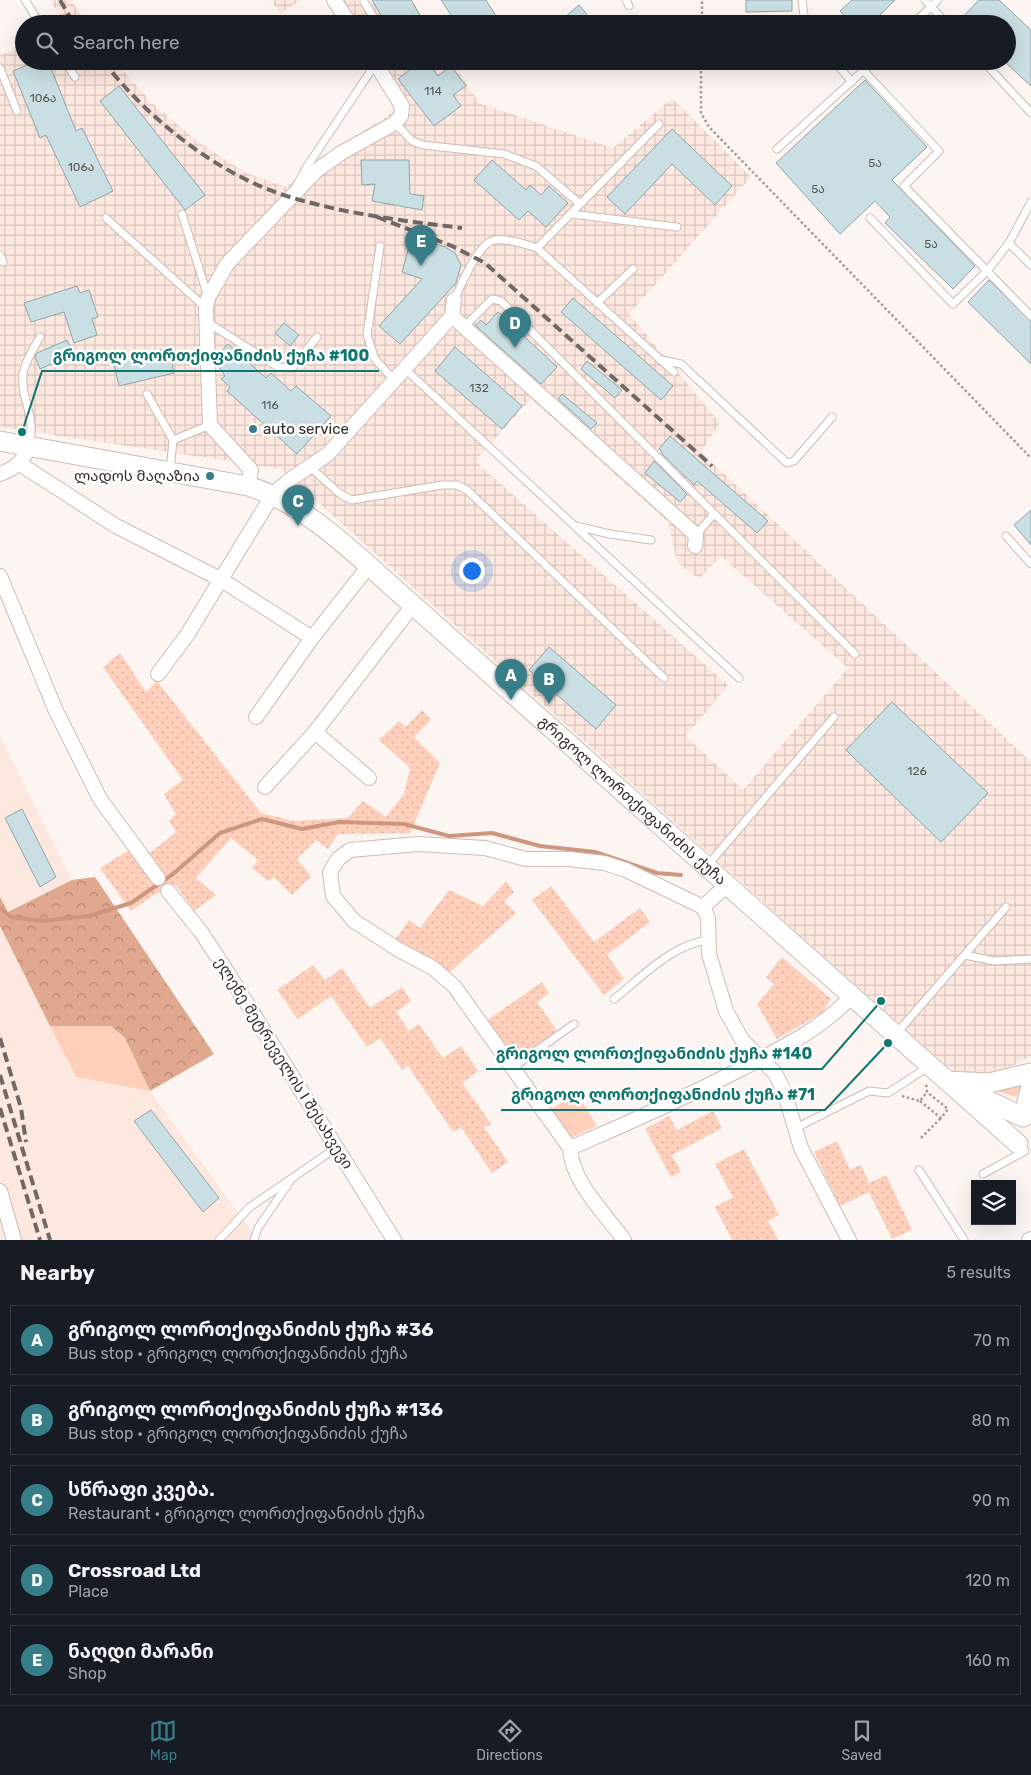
<!DOCTYPE html>
<html lang="en">
<head>
<meta charset="utf-8">
<style>
  :root { --surface:#171b24; --page:#20242c; --text:#f1f3f6; --muted:#9ea1a6; --line:#363941; --accent:#377e89 }
  body { margin:0; font-family:Rubik,"Noto Sans Georgian",sans-serif; background:var(--page); color:var(--text) }
  .controls { position:absolute; right:15px; bottom:15px; display:grid; overflow:hidden; border-radius:0px; box-shadow:0 5px 20px #0002 }
  .controls button { width:45px; height:45px; display:grid; place-items:center; padding:0; border:0; border-bottom:1px solid var(--line); background:var(--surface); color:var(--text); font:25px sans-serif }
  .you { position:absolute; left:471px; top:570px; width:18px; height:18px; margin:-12px; border:4px solid #fff; border-radius:50%; background:#1a73e8; box-shadow:0 0 0 8px #1a73e833 }
  .badge { display:grid; place-items:center; width:32px; height:32px; border-radius:50%; background:var(--accent); color:#fff; font-size:16px; font-weight:700 }
  .pin { position:absolute; translate:-50% -41px; filter:drop-shadow(0 1px 2px #0008) }
  .pin::after { content:''; position:absolute; top:26px; width:18px; height:15px; background:inherit; clip-path:polygon(0 0,100% 0,50% 100%) }
  .list { margin:0; padding:0; list-style:none }
  h2 { display:flex; justify-content:space-between; align-items:center; height:65px; margin:0; padding:0 20px; font-size:21px }
  h2 small { font-size:16px; font-weight:400; color:var(--muted) }
  .list li { display:grid; grid-template-columns:32px 1fr auto; gap:15px; align-items:center; box-sizing:border-box; height:70px; margin:0 10px 10px; padding:0 10px; border:1px solid var(--line); border-radius:0px }
  .list b { display:block; font-size:19px; white-space:nowrap }
  .list p { margin:0; font-size:16px; white-space:nowrap; color:var(--muted) }
  .list em { font-size:16px; font-style:normal; color:var(--muted) }
  .icon { flex:none; width:28px; height:28px; fill:none; stroke:currentColor; stroke-width:2; stroke-linecap:round; stroke-linejoin:round }
  .map { position:relative; flex:none; width:1031px; height:1240px; overflow:hidden }
  .search { position:absolute; background:var(--surface); box-shadow:0 5px 20px #0002; left:15px; right:15px; top:15px; height:55px; display:flex; align-items:center; gap:12px; box-sizing:border-box; padding:0 18px; border-radius:28px; color:var(--muted); font-size:19px }
  .sheet { height:465px; background:var(--surface) }
  nav { display:flex; justify-content:space-around; align-items:center; box-sizing:border-box; height:70px; border-top:1px solid var(--line); background:var(--surface); font-size:14px; color:var(--muted) }
  nav a { display:grid; justify-items:center; gap:2px }
  nav .on { color:var(--accent) }
  .map>svg:first-child { display:block }
  .built { fill:#fde8df }
  .industrial { fill:url(#industrial-grid); fill-rule:evenodd }
  .grass { fill:#fecfbb }
  .forest { fill:url(#forest-crowns) }
  .park { fill:url(#park-dots) }
  .lines { fill:none; stroke-linecap:round; stroke-linejoin:round }
  .stream { stroke:#cd967e; stroke-width:4 }
  .building { fill:#cadfe3; stroke:#90a5a8 }
  .lane-casing { stroke:#cfbcb5; stroke-width:9 }
  .street-casing { stroke:#cfbcb5; stroke-width:16 }
  .secondary-casing { stroke:#cfbcb5; stroke-width:21 }
  .path { stroke:#a39c98; stroke-width:2.5; stroke-dasharray:2.5 2.5; stroke-linecap:butt }
  .lane { stroke:#fff; stroke-width:7 }
  .street { stroke:#fff; stroke-width:14 }
  .secondary { stroke:#fff; stroke-width:19 }
  .rail { stroke:#6f6864; stroke-width:4; stroke-dasharray:10 5; stroke-linecap:butt }
  .poi-dot { fill:#377e89; stroke:#fff; stroke-width:2 }
  .labels { text-anchor:middle; dominant-baseline:central; stroke-width:5; stroke-linejoin:round; paint-order:stroke }
  .number-label { font-size:12px; fill:#575756 }
  .poi-label { font-size:15px; fill:#312a27; stroke:#fff; text-anchor:start }
  .street-label { font-size:15px; fill:#312a27; stroke:#fff }
  .leader { fill:none; stroke:#0f766e; stroke-width:2 }
  .callout-dot { fill:#0f766e; stroke:#fff; stroke-width:2 }
  .callout-label { font-size:16px; text-anchor:middle; font-weight:bold; fill:#0f766e; stroke:#fff; stroke-width:5; stroke-linejoin:round; paint-order:stroke }
</style>
</head>
<body>
<div class="map">
<svg width="1031" height="1240" viewBox="0 0 1031 1240">
  <defs>
    <pattern id="industrial-grid" width="8" height="8" patternUnits="userSpaceOnUse" patternTransform="scale(1.25)"><rect width="8" height="8" fill="#fde8df"/><path d="M0 4h8M4 0v8" fill="none" stroke="#d9c7bf"/></pattern>
    <pattern id="forest-crowns" width="20" height="18" patternUnits="userSpaceOnUse" patternTransform="scale(1.25)"><rect width="20" height="18" fill="#e0a88f"/><path d="M2 6a3 3 0 1 1 6 0M12 15a3 3 0 1 1 6 0" fill="none" stroke="#b68975"/></pattern>
    <pattern id="park-dots" width="8" height="8" patternUnits="userSpaceOnUse" patternTransform="scale(1.25)"><rect width="8" height="8" fill="#fecfbb"/><path d="M2 2h.1M6 6h.1" fill="none" stroke="#dab2a1" stroke-width="1.8" stroke-linecap="round"/></pattern>
  </defs>
  <rect width="100%" height="100%" fill="#fcf5f1"/>
  <g class="built">
    <polygon points="0,736 72,880 8,912 0,897"/>
    <polygon points="0,926 76,1077 150,1091 258,1240 0,1240"/>
  </g>
  <g class="industrial">
    <polygon points="50,0 71,0 87,24 66,24"/>
    <polygon points="271,0 302,0 280,13"/>
    <polygon points="325,0 412,0 427,24 341,24"/>
    <path d="M24,46V61H115L152,103L197,141L246,173L286,187L319,158L388,116L392,107L387,93L366,61H452L479,103L613,148L672,98L751,177L629,314L720,423L701,452L1031,762V1056L1011,1067L985,1076L962,1075L945,1065L281,469L0,427V55ZM531,399L668,522L677,562L699,579L721,556L848,668L743,790L686,736L728,685L475,461Z"/>
  </g>
  <g class="grass">
    <polygon points="50,1026 111,1026 125,1038 150,1091 76,1077"/>
    <polygon points="1024,1081 1016,1097 996,1091"/>
    <polygon points="577,1093 597,1126 570,1138 551,1109"/>
  </g>
  <polygon class="forest" points="95,877 214,1054 150,1091 125,1038 111,1026 50,1026 0,926 0,897 8,912 72,880"/>
  <g class="park">
    <polygon points="120,653 146,692 157,681 261,813 294,821 348,818 363,801 386,817 404,794 410,768 379,740 399,721 406,727 422,710 431,720 414,737 440,763 410,833 338,834 328,849 316,840 297,859 311,876 292,895 274,877 268,881 252,868 258,860 231,838 196,878 216,895 194,911 176,885 154,895 131,911 100,868 131,849 140,861 176,832 169,821 176,814 164,794 183,780 103,667"/>
    <polygon points="506,881 514,892 504,901 516,913 449,973 395,940 409,920 420,928 449,890 483,906"/>
    <polygon points="551,886 594,942 640,908 650,922 607,955 624,979 604,995 532,900"/>
    <polygon points="782,957 831,999 822,1013 777,1039 757,1004 774,984 766,977"/>
    <polygon points="313,965 325,980 342,968 370,1008 402,987 411,1001 396,1012 409,1031 419,1024 443,1058 461,1046 478,1071 462,1083 492,1125 484,1127 508,1162 492,1173 461,1127 453,1132 408,1066 402,1070 380,1038 367,1047 331,996 298,1019 277,990"/>
    <polygon points="542,982 549,993 537,1002 557,1031 514,1061 486,1021"/>
    <polygon points="713,1111 722,1128 672,1155 681,1172 671,1177 645,1129 669,1116 677,1130"/>
    <polygon points="837,1141 850,1170 861,1165 869,1183 886,1175 912,1230 892,1239 869,1192 840,1206 814,1152"/>
    <polygon points="744,1149 779,1215 768,1221 778,1240 732,1240 715,1207 733,1197 715,1164"/>
  </g>
  <g class="lines">
    <polyline class="stream" points="0,908 11,917 42,921 89,916 131,903 173,874 220,833 262,819 302,829 339,822 404,824 449,836 492,833 540,846 595,852 657,873 681,875"/>
  </g>
  <g class="building">
    <polygon points="372,0 411,0 425,24 386,24"/>
    <polygon points="441,0 486,0 501,24 457,24"/>
    <polygon points="746,0 792,0 792,11 746,12"/>
    <polygon points="852,0 895,0 871,24 852,24 840,11"/>
    <polygon points="979,0 999,0 1031,30 1031,86 1007,64 1007,24 956,24"/>
    <polygon points="579,5 595,24 557,24"/>
    <polygon points="37,61 48,61 76,131 82,128 113,191 80,207 46,135 40,138 13,71"/>
    <polygon points="421,61 427,61 438,76 451,66 466,86 453,95 461,106 434,126 398,79"/>
    <polygon points="865,80 927,147 892,180 975,266 953,289 885,223 890,217 875,201 840,234 776,163"/>
    <polygon points="119,86 205,195 185,210 100,101"/>
    <polygon points="672,129 732,186 715,205 672,164 625,214 607,197"/>
    <polygon points="361,160 409,160 410,194 424,196 422,210 372,201 375,184 362,185"/>
    <polygon points="492,160 526,190 530,185 541,195 549,186 568,203 546,227 528,211 519,220 474,180"/>
    <polygon points="412,236 445,247 455,253 461,265 456,283 400,344 379,326 422,279 402,272"/>
    <polygon points="989,280 1031,321 1031,364 968,302"/>
    <polygon points="77,286 80,293 89,290 98,317 92,319 97,335 74,343 64,312 31,322 24,303"/>
    <polygon points="573,298 673,386 661,400 561,312"/>
    <polygon points="498,312 557,367 541,384 476,326 481,320 486,325"/>
    <polygon points="284,323 299,335 290,346 275,333"/>
    <polygon points="67,340 73,354 40,369 35,357 37,353"/>
    <polygon points="228,344 266,378 271,373 291,391 296,386 331,416 297,454 227,391 230,387 221,379 225,376 219,367 226,358 220,353"/>
    <polygon points="455,347 522,406 502,429 435,371"/>
    <polygon points="169,348 174,373 119,386 113,360"/>
    <polygon points="587,361 622,390 615,398 581,369"/>
    <polygon points="562,394 597,423 591,429 558,399"/>
    <polygon points="670,436 768,521 757,533 697,481 694,485 661,453 662,452 659,449"/>
    <polygon points="654,461 687,494 680,502 645,473"/>
    <polygon points="1031,510 1031,545 1014,525"/>
    <polygon points="549,647 616,705 596,729 529,670"/>
    <polygon points="892,702 988,793 941,842 846,750"/>
    <polygon points="22,809 56,877 40,887 5,818"/>
    <polygon points="151,1110 219,1198 203,1212 134,1121"/>
  </g>
  <g class="lines">
    <defs>
      <g id="lane">
        <polyline points="25,0 40,24"/>
        <polyline points="626,0 629,6"/>
        <polyline points="802,0 805,24"/>
        <polyline points="925,0 947,24"/>
        <polyline points="364,2 378,24"/>
        <polyline points="913,24 938,0"/>
        <polyline points="65,61 75,77"/>
        <polyline points="834,61 852,82"/>
        <polyline points="983,61 1031,113"/>
        <polyline points="0,68 17,111"/>
        <polyline points="864,71 939,151 904,186 1031,316"/>
        <polyline points="395,123 412,141 423,145 504,154 536,166 580,204"/>
        <polyline points="777,149 874,61"/>
        <polyline points="297,185 306,168 376,63"/>
        <polyline points="182,214 208,297"/>
        <polyline points="571,214 677,227"/>
        <polyline points="106,218 206,308"/>
        <polyline points="870,218 953,304 987,271 1009,243 1031,202"/>
        <polyline points="1009,243 1031,265"/>
        <polyline points="380,246 367,335 375,359 394,380"/>
        <polyline points="537,248 659,124"/>
        <polyline points="0,255 3,262"/>
        <path d="M454,300C461,286 478,242 495,240C507,238 525,244 537,248L674,372"/>
        <polyline points="597,303 633,269"/>
        <polyline points="207,322 278,367 292,368 317,337"/>
        <polyline points="464,327 492,299 501,301 855,654"/>
        <polyline points="662,360 681,364 787,463 794,461 832,417"/>
        <polyline points="405,369 739,678"/>
        <polyline points="147,394 173,440 170,471"/>
        <polyline points="173,440 210,425"/>
        <path d="M29,444C37,417 20,399 23,374C25,361 34,348 40,337"/>
        <polyline points="310,467 340,494 352,500 442,485 457,485 467,490 664,678"/>
        <polyline points="576,526 610,534 651,540"/>
        <polyline points="696,535 714,514"/>
        <polyline points="1006,536 1031,564"/>
        <polyline points="707,866 834,717"/>
        <polyline points="965,955 994,961 1031,959"/>
        <path d="M614,999C642,977 672,944 709,940"/>
        <polyline points="896,1034 1006,907"/>
        <polyline points="512,1068 574,1024"/>
        <polyline points="794,1129 869,1091 888,1093 928,1067"/>
        <polyline points="919,1170 964,1240"/>
        <polyline points="983,1174 1025,1151"/>
        <polyline points="219,1240 250,1207 336,1148"/>
        <polyline points="254,1240 258,1228 290,1181"/>
      </g>
      <g id="street">
        <polyline points="334,0 350,24"/>
        <polyline points="452,316 696,535 695,546"/>
        <polyline points="20,464 116,526 220,579 312,638"/>
        <path d="M0,474C16,468 24,461 29,445"/>
        <polyline points="248,486 251,470 210,425 206,308 208,298 227,264 317,170 341,153 395,123 401,116 402,106 374,61"/>
        <polyline points="0,576 56,711 100,799 158,878"/>
        <path d="M158,674L187,635L272,496C288,478 309,468 328,454L452,316L454,300"/>
        <polyline points="256,717 312,638 368,567"/>
        <polyline points="315,732 369,778"/>
        <polyline points="265,787 315,732 413,605"/>
        <polyline points="168,891 201,932 226,970 394,1240"/>
        <polyline points="703,907 708,918 709,954 726,1011 742,1040 775,1073 784,1091 801,1148 849,1240"/>
        <path d="M570,1148C629,1123 686,1097 743,1068C785,1046 820,1030 853,995"/>
        <polyline points="0,1191 14,1240"/>
        <path d="M624,1240C605,1213 572,1183 570,1148L454,986L433,968L399,950L354,921L333,896L330,872L338,859L350,850L418,844L485,848L526,859H569L604,863L626,870L703,907L727,885"/>
        <polyline points="1029,1240 1031,1239"/>
      </g>
      <g id="secondary">
        <path id="s1" d="M0,441L248,486C309,504 365,564 413,605L1018,1144"/>
        <polyline points="947,1081 989,1083 1031,1073"/>
        <polyline points="966,1090 1023,1117"/>
        <polyline points="1026,1115 1027,1101 1031,1087"/>
      </g>
    </defs>
    <use href="#lane" class="lane-casing"/>
    <use href="#street" class="street-casing"/>
    <use href="#secondary" class="secondary-casing"/>
    <g class="path">
      <polyline points="702,24 702,0"/>
      <polyline points="701,61 701,113 709,127 1031,458"/>
      <polyline points="902,1096 920,1101 927,1092 926,1083"/>
      <polyline points="920,1101 941,1118 948,1109 927,1092"/>
      <polyline points="921,1138 941,1118"/>
    </g>
    <use href="#lane" class="lane"/>
    <use href="#street" class="street"/>
    <use href="#secondary" class="secondary"/>
    <g class="rail">
      <polyline points="60,0 74,24"/>
      <path d="M103,61C148,119 219,176 290,197C346,214 404,221 462,228"/>
      <polyline points="377,217 452,246 485,263 712,466"/>
      <polyline points="0,1038 21,1108 26,1142"/>
      <polyline points="0,1075 50,1240"/>
      <polyline points="0,1108 40,1240"/>
    </g>
  </g>
  <g class="poi-dot">
    <circle cx="253" cy="429" r="5"/>
    <circle cx="210" cy="476" r="5"/>
  </g>
  <g class="labels">
    <g class="number-label">
      <text x="433" y="91">114</text>
      <text x="43" y="98">106ა</text>
      <text x="875" y="163">5ა</text>
      <text x="81" y="167">106ა</text>
      <text x="818" y="189">5ა</text>
      <text x="931" y="244">5ა</text>
      <text x="479" y="388">132</text>
      <text x="270" y="405">116</text>
      <text x="917" y="771">126</text>
    </g>
    <g class="poi-label">
      <text x="263" y="429">auto service</text>
      <text x="200" y="476" text-anchor="end">ლადოს მაღაზია</text>
    </g>
    <g class="street-label">
      <text stroke="none"><textPath href="#s1" startOffset="751">გრიგოლ ლორთქიფანიძის ქუჩა</textPath></text>
      <text transform="translate(284 1063) rotate(58)">ელენე მეტრეველის I შესახვევი</text>
    </g>
  </g>
  <path class="leader" d="M22 432L42 371H379M881 1001L822 1069H486M888 1043L825 1110H501"/>
  <g class="callout-dot">
    <circle cx="22" cy="432" r="5"/>
    <circle cx="881" cy="1001" r="5"/>
    <circle cx="888" cy="1043" r="5"/>
  </g>
  <g class="callout-label">
    <text x="211" y="361">გრიგოლ ლორთქიფანიძის ქუჩა #100</text>
    <text x="654" y="1059">გრიგოლ ლორთქიფანიძის ქუჩა #140</text>
    <text x="663" y="1100">გრიგოლ ლორთქიფანიძის ქუჩა #71</text>
  </g>
</svg>
<div class="controls">
<button><svg class="icon" aria-label="layers" viewBox="0 0 24 24"><path d="M12 4l9 5-9 5-9-5zM3 14l9 5 9-5"/></svg></button>
</div>
<div class="you"></div>
<div class="pin badge" style="left:511px;top:700px">A</div>
<div class="pin badge" style="left:549px;top:704px">B</div>
<div class="pin badge" style="left:298px;top:526px">C</div>
<div class="pin badge" style="left:515px;top:348px">D</div>
<div class="pin badge" style="left:421px;top:266px">E</div>
<div class="search"><svg class="icon" aria-label="search" viewBox="0 0 24 24"><circle cx="10" cy="10" r="6"/><path d="M15 15l6 6"/></svg>Search here</div>
</div>
<section class="sheet">
<h2>Nearby<small>5 results</small></h2>
<ul class="list">
<li><span class="badge">A</span><div><b>გრიგოლ ლორთქიფანიძის ქუჩა #36</b><p>Bus stop · გრიგოლ ლორთქიფანიძის ქუჩა</p></div><em>70 m</em></li>
<li><span class="badge">B</span><div><b>გრიგოლ ლორთქიფანიძის ქუჩა #136</b><p>Bus stop · გრიგოლ ლორთქიფანიძის ქუჩა</p></div><em>80 m</em></li>
<li><span class="badge">C</span><div><b>სწრაფი კვება.</b><p>Restaurant · გრიგოლ ლორთქიფანიძის ქუჩა</p></div><em>90 m</em></li>
<li><span class="badge">D</span><div><b>Crossroad Ltd</b><p>Place</p></div><em>120 m</em></li>
<li><span class="badge">E</span><div><b>ნაღდი მარანი</b><p>Shop</p></div><em>160 m</em></li>
</ul>
</section>
<nav>
<a class="on"><svg class="icon" aria-label="map" viewBox="0 0 24 24"><path d="M3 6l6-2 6 2 6-2v14l-6 2-6-2-6 2zM9 4v14M15 6v14"/></svg>Map</a>
<a><svg class="icon" aria-label="directions" viewBox="0 0 24 24"><path d="M12 3l9 9-9 9-9-9zM9 14v-3h6M13 9l2 2-2 2"/></svg>Directions</a>
<a><svg class="icon" aria-label="saved" viewBox="0 0 24 24"><path d="M7 4h10v16l-5-4-5 4z"/></svg>Saved</a>
</nav>
</body>
</html>
